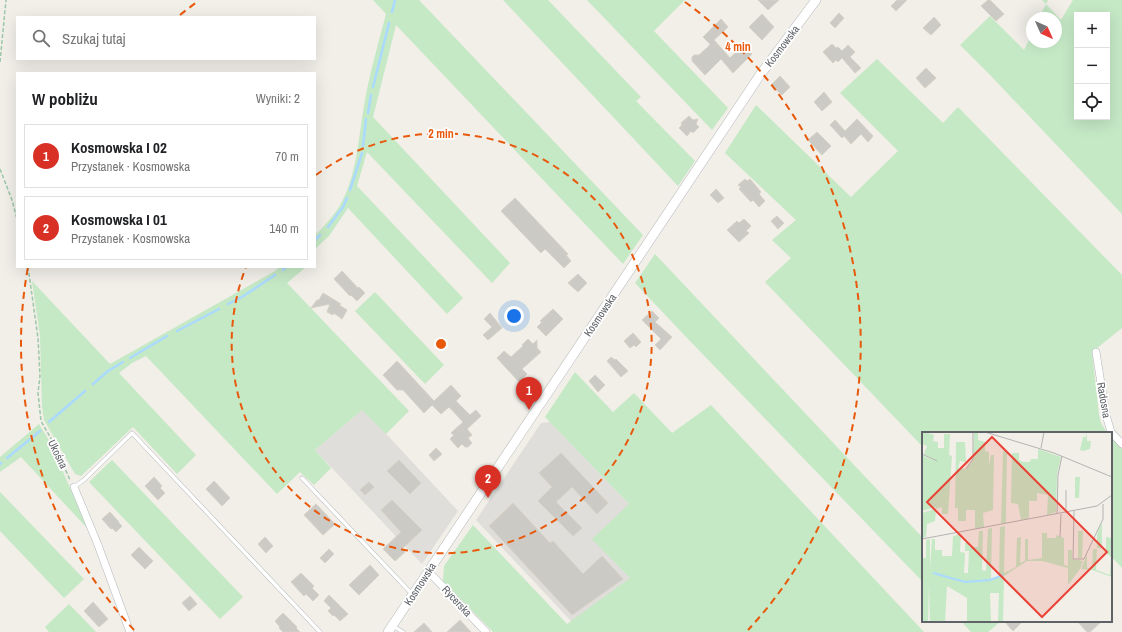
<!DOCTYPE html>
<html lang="pl">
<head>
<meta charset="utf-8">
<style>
  :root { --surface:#fff; --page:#f6f6f6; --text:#202124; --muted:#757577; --line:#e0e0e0; --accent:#d93025 }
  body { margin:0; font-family:"Archivo Narrow",sans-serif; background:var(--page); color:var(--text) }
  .controls { position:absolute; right:12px; top:12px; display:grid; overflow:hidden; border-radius:0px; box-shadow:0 4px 16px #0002 }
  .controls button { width:36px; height:36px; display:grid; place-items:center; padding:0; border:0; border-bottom:1px solid var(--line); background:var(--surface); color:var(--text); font:20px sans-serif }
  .compass { position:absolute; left:1026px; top:12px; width:36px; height:36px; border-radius:50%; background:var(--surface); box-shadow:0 4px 16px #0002; rotate:135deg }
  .you { position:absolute; left:514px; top:316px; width:14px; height:14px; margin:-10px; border:3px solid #fff; border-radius:50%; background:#1a73e8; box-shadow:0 0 0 6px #1a73e833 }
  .badge { display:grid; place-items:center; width:26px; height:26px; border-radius:50%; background:var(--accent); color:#fff; font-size:13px; font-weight:700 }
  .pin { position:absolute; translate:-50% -33px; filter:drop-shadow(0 1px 2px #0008) }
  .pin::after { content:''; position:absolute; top:21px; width:14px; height:12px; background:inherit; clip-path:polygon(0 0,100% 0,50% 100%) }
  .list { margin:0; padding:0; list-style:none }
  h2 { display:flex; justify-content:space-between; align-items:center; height:52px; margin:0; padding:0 16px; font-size:17px }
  h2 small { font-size:13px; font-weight:400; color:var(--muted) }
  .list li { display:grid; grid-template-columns:26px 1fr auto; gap:12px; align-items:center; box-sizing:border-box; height:64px; margin:0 8px 8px; padding:0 8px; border:1px solid var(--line); border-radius:0px }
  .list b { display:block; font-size:15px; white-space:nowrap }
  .list p { margin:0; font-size:13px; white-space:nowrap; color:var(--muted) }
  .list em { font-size:13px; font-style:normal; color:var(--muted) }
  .icon { flex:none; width:22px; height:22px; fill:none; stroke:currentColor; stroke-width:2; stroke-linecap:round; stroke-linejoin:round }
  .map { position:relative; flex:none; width:1122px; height:632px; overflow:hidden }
  .search { position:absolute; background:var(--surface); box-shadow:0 4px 16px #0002; left:16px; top:16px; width:300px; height:44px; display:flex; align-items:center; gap:10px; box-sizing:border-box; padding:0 14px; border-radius:0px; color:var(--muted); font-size:15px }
  .panel { position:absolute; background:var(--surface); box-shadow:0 4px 16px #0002; left:16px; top:72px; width:300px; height:196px; border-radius:0px }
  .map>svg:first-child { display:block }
  .industrial { fill:#e0deda }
  .green { fill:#c5e8c5; fill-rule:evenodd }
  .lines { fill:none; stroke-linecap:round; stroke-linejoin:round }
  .stream { stroke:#aadaff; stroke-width:2.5 }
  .building { fill:#cccac5; stroke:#d6d1c6 }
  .service-casing { stroke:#b5b8bc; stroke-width:4.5 }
  .minor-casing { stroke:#b5b8bc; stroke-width:8 }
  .tertiary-casing { stroke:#b5b8bc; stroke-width:10 }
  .path { stroke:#9cc7a9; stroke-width:1.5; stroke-dasharray:4 2; stroke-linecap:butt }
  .service { stroke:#fff; stroke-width:3.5 }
  .minor { stroke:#fff; stroke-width:7 }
  .tertiary { stroke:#fff; stroke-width:9 }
  .ring { fill:none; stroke:#e8590c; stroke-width:2; stroke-dasharray:7 5 }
  .labels { text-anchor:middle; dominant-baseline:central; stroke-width:3.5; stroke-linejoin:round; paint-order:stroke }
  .street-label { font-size:11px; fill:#5f6368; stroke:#fff }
  .inset-river { fill:none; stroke:#aadaff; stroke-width:2 }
  .inset-road { fill:none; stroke:#b3b3b1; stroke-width:1 }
  .view { fill:#ea4335; fill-opacity:0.15; stroke:#ea4335; stroke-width:2 }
  .inset-edge { fill:none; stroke:#5f6368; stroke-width:2 }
  .centre { fill:#e8590c; stroke:#fff; stroke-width:2 }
  .ring-label { font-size:12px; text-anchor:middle; font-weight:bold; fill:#e8590c; stroke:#fff; stroke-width:3.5; stroke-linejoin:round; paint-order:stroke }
</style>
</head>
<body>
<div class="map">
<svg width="1122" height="632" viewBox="0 0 1122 632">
  <rect width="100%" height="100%" fill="#f1efe8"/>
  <g class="industrial">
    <polygon points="363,409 458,511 422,564 315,450"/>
    <polygon points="550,422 629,504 630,578 572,622 476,520 541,423"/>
  </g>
  <g class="green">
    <path d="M373,0H419L643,235L623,264L396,25L373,117L510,263L492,283L367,152L357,186L463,298L447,314L348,208L329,236L315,249V235C324,227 332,217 339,207C357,177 358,140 364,106C369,75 378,45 386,14Z"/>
    <polygon points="503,0 548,0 641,97 636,101 695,161 678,186"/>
    <polygon points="587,0 685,0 654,31 728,108 712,130"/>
    <path d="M1042,0H1048L1046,4L1061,20L1073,0H1122V214L991,76L960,45L990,16L1024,50L1032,34V42H1056V18H1039L1046,4ZM1077,15H1107V117H1077Z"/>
    <polygon points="877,59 943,123 958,107 1122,275 1122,328 1092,352 1099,415 1101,423 1107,433 923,433 923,447 765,282 791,258 772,240 796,220 725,153 756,105 851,197 898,151 840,93"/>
    <polygon points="655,254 923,538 923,582 689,340 635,283"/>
    <polygon points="279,267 306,267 287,283 409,411 386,434 362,410 315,450 331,468 314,485 300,472 277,494 146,356 132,363 119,373 196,455 177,474 133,427 81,476 75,474 44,420 42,407 40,336 32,281 110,364 275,271"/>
    <polygon points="375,292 444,365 425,384 355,311"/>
    <polygon points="575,372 613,412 634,393 672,433 711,405 924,632 493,632 443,581 444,566 473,525 567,624 630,578 592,539 629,504 545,417"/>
    <polygon points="39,424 50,442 88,529 21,457 0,472 0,457"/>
    <polygon points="1111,437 1122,449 1122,568 1111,556"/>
    <polygon points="112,460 243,597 220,619 89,482"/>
    <polygon points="0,492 84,579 64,598 0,531"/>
    <polygon points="69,604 96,632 49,632 45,627"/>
    <polygon points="961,621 1001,621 988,632 971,632"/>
  </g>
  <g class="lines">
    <g class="stream">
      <polyline points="392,12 395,0"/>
      <polyline points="373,87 389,23"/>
      <polyline points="368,113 371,95"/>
      <polyline points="363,146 366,119"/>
      <polyline points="350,190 362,153"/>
      <polyline points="328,227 343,207 347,198"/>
      <polyline points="315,240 320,235"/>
      <polyline points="283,270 286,267"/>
      <polyline points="228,304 242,297 275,275"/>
      <polyline points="177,331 219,309"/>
      <polyline points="130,358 167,336"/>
      <polyline points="93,384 108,371 123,362"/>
      <polyline points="49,422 85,391"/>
      <polyline points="7,458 40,431"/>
      <polyline points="0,464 1,463"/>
    </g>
  </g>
  <g class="building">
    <polygon points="758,0 779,0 768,10"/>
    <polygon points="897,0 907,0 896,11 891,6"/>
    <polygon points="988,0 990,0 1004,14 996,21 981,6"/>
    <polygon points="839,13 844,18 835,28 830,23"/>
    <polygon points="762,14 774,27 762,40 749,27"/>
    <polygon points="934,17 941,25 931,35 923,28"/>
    <polygon points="721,19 728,27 714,40 730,58 736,52 737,53 744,47 752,54 733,73 721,59 705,75 692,61 692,57 694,55 699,55 709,46 710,44 703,37"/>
    <polygon points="832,44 836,48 838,47 842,51 848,45 855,52 850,57 861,68 855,73 842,58 838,62 836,60 833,63 823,52"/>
    <polygon points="926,68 936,78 925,88 916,78"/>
    <polygon points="780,76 790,87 782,95 771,85"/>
    <polygon points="824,92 832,102 822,111 814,102"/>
    <polygon points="689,116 693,120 698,119 696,124 699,127 693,133 691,131 687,136 679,128 682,125 681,123"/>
    <polygon points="857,119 873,136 868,142 861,134 851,144 844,136 842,138 830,125 835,120 845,131"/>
    <polygon points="817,132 831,146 822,155 808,140"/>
    <polygon points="745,179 747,181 750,179 761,192 759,194 765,201 759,207 753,200 751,202 739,189 741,187 738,185"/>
    <polygon points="716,189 724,198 718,203 710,195"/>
    <polygon points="515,198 568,254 566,255 571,261 564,268 545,249 541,253 501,211"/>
    <polygon points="777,216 784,223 778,229 771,221"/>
    <polygon points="744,219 751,226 746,231 749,233 739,242 727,230 737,221 739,223"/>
    <polygon points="342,271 358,288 359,287 365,293 357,301 351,295 350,296 334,279"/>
    <polygon points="578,274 587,283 578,292 568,283"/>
    <polygon points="323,293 341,304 339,305 347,310 342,319 334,313 333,315 327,312 330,304 311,308 317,300 319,300"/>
    <polygon points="553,309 563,319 546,336 537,327 542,322 540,321"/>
    <polygon points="652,311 659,318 655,322 672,337 660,350 655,345 661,339 642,320"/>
    <polygon points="490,313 502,328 488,340 483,335 492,327 484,319"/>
    <polygon points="633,333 641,342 636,347 634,345 630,348 624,341"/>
    <polygon points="528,339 533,344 537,340 537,348 541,352 522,369 527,374 519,382 497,358 504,351 511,357 523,346 522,345"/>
    <polygon points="611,357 615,360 616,359 628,371 621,377 607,361"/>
    <polygon points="397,361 434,401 451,385 461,396 456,401 470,415 476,410 481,416 467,429 472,435 468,438 472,443 468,447 465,447 462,444 458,448 450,439 454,435 451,433 463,422 449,407 441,414 432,405 424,413 403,390 397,390 383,375"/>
    <polygon points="595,375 605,385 598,392 589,381"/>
    <polygon points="436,448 442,454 434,461 429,455"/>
    <polygon points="561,453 608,503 597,514 572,487 556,502 582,528 573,536 538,501 552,487 539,473"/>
    <polygon points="399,460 421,483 410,494 387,471"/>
    <polygon points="154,477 162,486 160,488 165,493 158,500 145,486"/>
    <polygon points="214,481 230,498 222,506 206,489"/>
    <polygon points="369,482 374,487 365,495 360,490"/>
    <polygon points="392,500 422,530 402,549 405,552 395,561 383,549 401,532 381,510"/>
    <polygon points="513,503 550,543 553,541 583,574 602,556 623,579 572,615 489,526"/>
    <polygon points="316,504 335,524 323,535 304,515"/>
    <polygon points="110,512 119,522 118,522 122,526 116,532 112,528 111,529 102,519"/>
    <polygon points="265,537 273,546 266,553 258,544"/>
    <polygon points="139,547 153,561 145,569 131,555"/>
    <polygon points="329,549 334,554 325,563 320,558"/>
    <polygon points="370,565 379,575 359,595 349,585"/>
    <polygon points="301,573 314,586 312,588 319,595 313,601 306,594 304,596 291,582"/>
    <polygon points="329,595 348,614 340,621 334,615 333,616 328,611 331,608 324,601"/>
    <polygon points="190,596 197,604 189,611 182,603"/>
    <polygon points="93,602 108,619 99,627 84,611"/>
    <polygon points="283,613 297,627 296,628 300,632 283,632 279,628 280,627 275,621"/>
    <polygon points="460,620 471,632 447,632"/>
    <polygon points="1004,621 1023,621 1013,631"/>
    <polygon points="1077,621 1102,621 1090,632 1087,632"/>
    <polygon points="424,623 432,632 414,632"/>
  </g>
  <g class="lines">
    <defs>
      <g id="service">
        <polyline points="302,478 412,594"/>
        <polyline points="74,487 84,480 132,433 320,632"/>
        <polyline points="393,626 403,632"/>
      </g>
      <g id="minor">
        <polyline points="1096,352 1106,415 1111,432 1122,444"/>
        <polyline points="74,487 98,545 130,632"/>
        <polyline points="428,571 486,632"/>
      </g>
      <polyline id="tertiary" points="388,632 760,75 816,0"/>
    </defs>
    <use href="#service" class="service-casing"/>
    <use href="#minor" class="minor-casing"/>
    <use href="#tertiary" class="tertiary-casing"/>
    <g class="path">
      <polyline points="0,62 6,0"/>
      <polyline points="0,169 12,200 17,219"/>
      <polyline points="28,267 38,338 40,376 38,393 41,421 53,442 70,480"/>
    </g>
    <use href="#service" class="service"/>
    <use href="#minor" class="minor"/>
    <use href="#tertiary" class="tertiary"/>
  </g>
  <g class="ring">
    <path d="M316 175A210 210 0 1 1 246 267"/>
    <path d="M134 630A420 420 0 0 1 28 267M180 15A420 420 0 0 1 197 2M685 2A420 420 0 0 1 748 630"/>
  </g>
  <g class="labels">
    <g class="street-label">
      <text transform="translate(782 46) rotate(-53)">Kosmowska</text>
      <text transform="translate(600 315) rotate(-56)">Kosmowska</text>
      <text transform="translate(1104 400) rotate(80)">Radosna</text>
      <text transform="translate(58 454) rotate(64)">Ukośna</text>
      <text transform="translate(420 584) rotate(-57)">Kosmowska</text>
      <text transform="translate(457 601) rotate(47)">Rycerska</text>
    </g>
  </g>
  <g transform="translate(922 432)">
    <rect width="190" height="190" fill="#f1efe8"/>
    <path d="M3,0L12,3L11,9L16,10V16H22V2H28L27,23L30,24L26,82H20V75L14,77L13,89L5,92L4,105L0,106V81L13,77L14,75L0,79V23L15,30L2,22L5,14L0,12V2ZM52,0H56V8L63,10V19L67,20V34L69,23H72L71,78L61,81L62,95L53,97V78H44V89H36V76H33L34,10H43L44,30L38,29L36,36L44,37L51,28ZM165,0V9H169L168,17L161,19L158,18L161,5H164ZM116,17L139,25L135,42L134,80L125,83L126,63L115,61V69H107V86L99,88L96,72L89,71L90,21H97V28L101,30H108L109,27H116ZM81,19L85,20L84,79V91L79,92ZM153,45H158L157,66H153ZM180,91V116H175V102ZM83,94L82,141L94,135L95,106L99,105L98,131L103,129V107H106V128L120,126V101H125V106H134V103L142,106V133L146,134V118H150V127L161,129L158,137L146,153V136L120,129H105L82,144L81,190H76L77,161H68L69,190H45V166L25,154L23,190H8L7,152L6,190H0V126H4V108L8,107V137L10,107H13V118H20V124H30L31,104L39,102L38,120L43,121L42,141H46L47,119H43V111H47V115H56L57,99H61L60,138L64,139L66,97L70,96L69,147L77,144L78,95ZM156,99H161L160,126H156ZM184,105L189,106L190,145L170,138L159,137L165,122V136L170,137L171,117H175L174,138L188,143L189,125L184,121Z" fill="#c5e8c5"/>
    <path class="inset-river" d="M11,141L43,150L68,148L81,143"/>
    <path class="inset-road" d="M63,0L132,21L190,45M119,16L122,0M0,22L15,29M44,37L51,27V0M152,79L151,127H162L181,87V72M144,81V58M135,82L136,43L140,24M138,105L139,82M0,107L175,74L190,63"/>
    <path class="view" d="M70,5L185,120L120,185L5,70Z"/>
    <rect width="190" height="190" class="inset-edge"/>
  </g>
  <circle cx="441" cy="344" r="6" class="centre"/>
  <g class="ring-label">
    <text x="738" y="51">4 min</text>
    <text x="441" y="138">2 min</text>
  </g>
</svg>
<div class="controls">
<button>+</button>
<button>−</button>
<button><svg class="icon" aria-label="locate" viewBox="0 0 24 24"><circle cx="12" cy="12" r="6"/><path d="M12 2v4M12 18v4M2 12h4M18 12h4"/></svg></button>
</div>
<svg class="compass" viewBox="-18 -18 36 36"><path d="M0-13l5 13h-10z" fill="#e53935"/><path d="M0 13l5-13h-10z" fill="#757577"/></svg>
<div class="you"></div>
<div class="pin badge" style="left:529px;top:410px">1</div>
<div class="pin badge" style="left:488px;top:498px">2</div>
<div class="search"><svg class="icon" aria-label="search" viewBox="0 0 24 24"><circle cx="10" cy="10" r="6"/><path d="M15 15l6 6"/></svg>Szukaj tutaj</div>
<section class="panel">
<h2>W pobliżu<small>Wyniki: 2</small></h2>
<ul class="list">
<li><span class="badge">1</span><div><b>Kosmowska I 02</b><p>Przystanek · Kosmowska</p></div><em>70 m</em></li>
<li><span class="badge">2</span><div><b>Kosmowska I 01</b><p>Przystanek · Kosmowska</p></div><em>140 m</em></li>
</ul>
</section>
</div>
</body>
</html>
